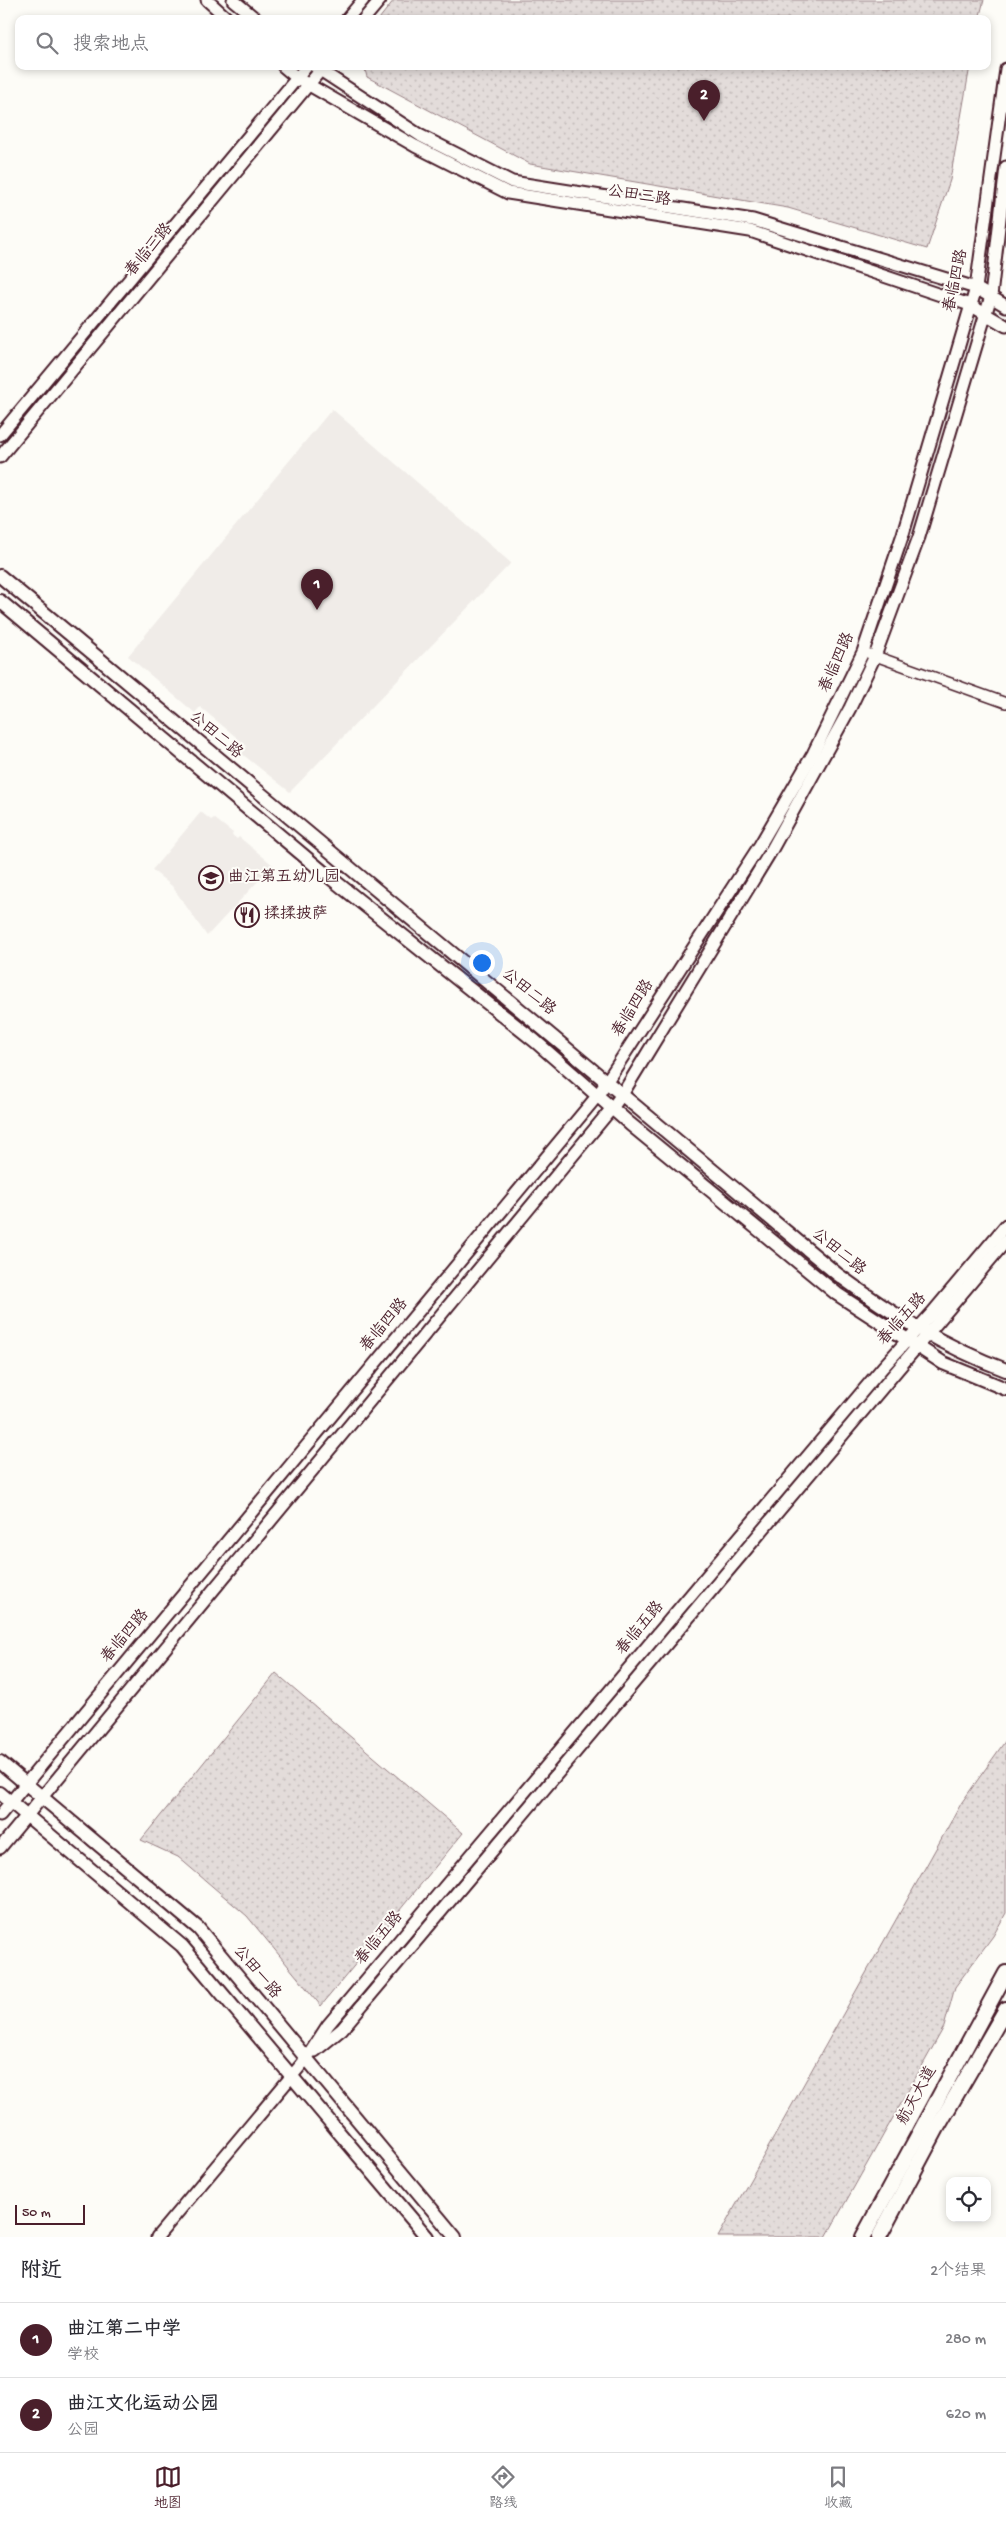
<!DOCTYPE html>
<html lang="zh">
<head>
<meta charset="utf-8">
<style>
  :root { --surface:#fff; --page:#f7f7f7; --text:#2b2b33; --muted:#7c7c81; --line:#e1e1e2; --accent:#4a1f2b }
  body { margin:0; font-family:"Gochi Hand","LXGW WenKai TC",sans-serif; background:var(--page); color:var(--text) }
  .controls { position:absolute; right:15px; bottom:15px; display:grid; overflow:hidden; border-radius:10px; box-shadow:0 2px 8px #0003 }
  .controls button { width:45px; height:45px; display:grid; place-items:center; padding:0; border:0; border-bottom:1px solid var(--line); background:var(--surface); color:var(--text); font:25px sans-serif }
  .scale { position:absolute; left:15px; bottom:12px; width:70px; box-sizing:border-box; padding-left:5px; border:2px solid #4a1f2b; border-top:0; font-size:14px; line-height:18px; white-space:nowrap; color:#4a1f2b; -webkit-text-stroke:4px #fdfcf7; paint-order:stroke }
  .you { position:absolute; left:481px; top:962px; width:18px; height:18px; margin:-12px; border:4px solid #fff; border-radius:50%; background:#1a73e8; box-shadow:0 0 0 8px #1a73e833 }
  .badge { display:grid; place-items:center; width:32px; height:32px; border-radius:50%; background:var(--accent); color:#fff; font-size:16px; font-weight:700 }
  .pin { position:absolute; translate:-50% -41px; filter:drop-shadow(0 1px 2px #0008) }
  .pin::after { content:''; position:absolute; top:26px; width:18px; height:15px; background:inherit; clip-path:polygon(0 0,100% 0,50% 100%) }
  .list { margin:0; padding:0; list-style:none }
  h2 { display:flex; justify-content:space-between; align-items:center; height:65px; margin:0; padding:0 20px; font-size:21px }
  h2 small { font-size:16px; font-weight:400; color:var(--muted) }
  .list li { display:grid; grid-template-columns:32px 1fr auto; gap:15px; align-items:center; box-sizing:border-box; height:75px; padding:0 20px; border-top:1px solid var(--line) }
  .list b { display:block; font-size:19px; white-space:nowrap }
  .list p { margin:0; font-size:16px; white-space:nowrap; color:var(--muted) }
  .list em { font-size:16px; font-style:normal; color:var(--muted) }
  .icon { flex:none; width:28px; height:28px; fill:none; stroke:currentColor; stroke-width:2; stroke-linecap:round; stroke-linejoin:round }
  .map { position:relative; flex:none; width:1006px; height:2237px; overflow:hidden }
  .search { position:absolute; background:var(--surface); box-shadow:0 2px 8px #0003; left:15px; right:15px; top:15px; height:55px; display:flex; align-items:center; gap:12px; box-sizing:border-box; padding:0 18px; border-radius:10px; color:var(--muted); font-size:19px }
  .sheet { height:215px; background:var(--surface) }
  nav { display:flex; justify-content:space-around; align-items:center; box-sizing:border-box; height:70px; border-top:1px solid var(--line); background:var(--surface); font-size:14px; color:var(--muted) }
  nav a { display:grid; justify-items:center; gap:2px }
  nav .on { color:var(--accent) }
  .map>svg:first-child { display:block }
  .built { fill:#f0ece8 }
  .grass { fill:url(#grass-dots); stroke:#967e82 }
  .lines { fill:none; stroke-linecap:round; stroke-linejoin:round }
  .minor-casing { stroke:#4a1f2b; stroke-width:12 }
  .tertiary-casing { stroke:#4a1f2b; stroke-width:15 }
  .secondary-casing { stroke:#4a1f2b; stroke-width:16 }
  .primary-casing { stroke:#4a1f2b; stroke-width:18 }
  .minor { stroke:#fdfcf7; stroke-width:9 }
  .tertiary { stroke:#fdfcf7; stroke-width:11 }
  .secondary { stroke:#fdfcf7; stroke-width:12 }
  .primary { stroke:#fdfcf7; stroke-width:14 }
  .labels { text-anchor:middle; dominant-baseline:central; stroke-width:4; stroke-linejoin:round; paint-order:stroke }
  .street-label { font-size:16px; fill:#4a1f2b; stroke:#fdfcf7 }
  .poi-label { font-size:16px; fill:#4a1f2b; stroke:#fdfcf7; text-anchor:start }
</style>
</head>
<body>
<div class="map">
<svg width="1006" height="2237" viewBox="0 0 1006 2237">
  <defs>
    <pattern id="grass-dots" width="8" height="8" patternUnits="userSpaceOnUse" patternTransform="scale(1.25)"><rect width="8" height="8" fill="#e3dcda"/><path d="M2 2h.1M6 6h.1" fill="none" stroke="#c4bcbb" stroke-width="1.8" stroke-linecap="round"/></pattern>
  </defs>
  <rect width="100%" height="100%" fill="#fdfcf7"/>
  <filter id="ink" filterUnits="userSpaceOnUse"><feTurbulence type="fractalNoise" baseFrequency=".02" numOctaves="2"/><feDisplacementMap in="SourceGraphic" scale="10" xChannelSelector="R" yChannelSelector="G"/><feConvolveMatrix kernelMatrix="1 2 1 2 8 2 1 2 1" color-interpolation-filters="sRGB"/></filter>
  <g filter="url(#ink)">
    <g class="built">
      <polygon points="332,409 511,563 290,792 242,754 247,746 200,707 195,713 128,656"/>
      <polygon points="201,812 211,820 214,818 233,833 232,835 237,839 239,837 273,865 207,936 172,886 152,870"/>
    </g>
    <g class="grass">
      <polygon points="394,0 984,0 979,19 379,19"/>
      <polygon points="364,66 970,66 950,180 927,249 788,208 530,164 367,77"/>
      <polygon points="276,1673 463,1833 321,2006 247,1916 178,1857 141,1840"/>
      <polygon points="1006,1740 1006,1913 993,1936 955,1987 944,2027 826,2237 718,2237 962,1802"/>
    </g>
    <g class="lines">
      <defs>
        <polyline id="minor" points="870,654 1006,703"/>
        <g id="tertiary">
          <polyline points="207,0 228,19"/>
          <polyline points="233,0 256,19"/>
          <polyline points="347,19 363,0"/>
          <polyline points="364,19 380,0"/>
          <polyline points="283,66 297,78 415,146 508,193 750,231 970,305 1006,326"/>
          <polyline points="314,66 421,136 512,182 753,220 976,288 1006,306"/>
          <polyline points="0,435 307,66"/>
          <polyline points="0,457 324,66"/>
          <polyline points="0,1815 598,1095 760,845 813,754 863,652 903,534 976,288 1006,69"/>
          <polyline points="0,1848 612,1108 623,1093 771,851 850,708 875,656 919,537 991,296 1006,167"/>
          <polyline points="315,2051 342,2029 1006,1241"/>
          <polyline points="157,2237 306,2059 328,2025 883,1367 932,1313 1006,1225"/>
        </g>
        <g id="secondary">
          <path d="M0,576L837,1274C890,1313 944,1347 1006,1370"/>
          <polyline points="0,601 322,871 535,1041 630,1124 837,1294 943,1363 1006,1389"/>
          <polyline points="0,1762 198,1928 455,2237"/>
          <polyline points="0,1793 182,1946 427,2237"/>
        </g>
        <g id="primary">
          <polyline points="863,2237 1006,1973"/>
          <polyline points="879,2237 937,2128 1006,2009"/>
        </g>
      </defs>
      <use href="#minor" class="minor-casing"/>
      <use href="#tertiary" class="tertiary-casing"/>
      <use href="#secondary" class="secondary-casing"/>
      <use href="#primary" class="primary-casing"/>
      <use href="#minor" class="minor"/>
      <use href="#tertiary" class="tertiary"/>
      <use href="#secondary" class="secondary"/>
      <use href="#primary" class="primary"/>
    </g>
  </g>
  <defs>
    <symbol id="school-ring" viewBox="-11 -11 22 22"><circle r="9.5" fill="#fdfcf7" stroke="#4a1f2b" stroke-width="1.5"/><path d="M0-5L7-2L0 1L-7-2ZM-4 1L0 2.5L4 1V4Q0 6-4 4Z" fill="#4a1f2b"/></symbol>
    <symbol id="restaurant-ring" viewBox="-11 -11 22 22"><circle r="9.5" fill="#fdfcf7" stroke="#4a1f2b" stroke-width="1.5"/><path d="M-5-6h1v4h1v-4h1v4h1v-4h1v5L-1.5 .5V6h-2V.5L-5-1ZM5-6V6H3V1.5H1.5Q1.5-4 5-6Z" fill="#4a1f2b"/></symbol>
  </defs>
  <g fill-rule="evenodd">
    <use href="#school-ring" x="197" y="864" width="28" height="28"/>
    <use href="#restaurant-ring" x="233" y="901" width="28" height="28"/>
  </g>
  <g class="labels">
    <g class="street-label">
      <text transform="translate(639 197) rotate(9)">公田三路</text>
      <text transform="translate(150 251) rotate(-50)">春临三路</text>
      <text transform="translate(957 281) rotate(-78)">春临四路</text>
      <text transform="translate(838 663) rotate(-66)">春临四路</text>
      <text transform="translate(215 736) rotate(40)">公田二路</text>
      <text transform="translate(528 993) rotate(39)">公田二路</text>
      <text transform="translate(634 1009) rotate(-58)">春临四路</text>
      <text transform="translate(838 1253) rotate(39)">公田二路</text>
      <text transform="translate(903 1320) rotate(-48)">春临五路</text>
      <text transform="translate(385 1326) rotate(-50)">春临四路</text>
      <text transform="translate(641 1629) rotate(-50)">春临五路</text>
      <text transform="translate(126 1637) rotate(-50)">春临四路</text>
      <text transform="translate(380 1939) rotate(-50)">春临五路</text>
      <text transform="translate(256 1973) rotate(50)">公田一路</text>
      <text transform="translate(918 2096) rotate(-61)">航天大道</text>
    </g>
    <g class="poi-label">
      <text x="228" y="878">曲江第五幼儿园</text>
      <text x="264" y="915">揉揉披萨</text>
    </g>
  </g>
</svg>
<div class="controls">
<button><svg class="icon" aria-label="locate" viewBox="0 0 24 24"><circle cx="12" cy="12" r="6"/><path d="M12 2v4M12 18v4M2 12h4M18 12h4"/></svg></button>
</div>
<div class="scale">50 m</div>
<div class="you"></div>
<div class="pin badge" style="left:317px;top:610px">1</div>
<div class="pin badge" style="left:704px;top:121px">2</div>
<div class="search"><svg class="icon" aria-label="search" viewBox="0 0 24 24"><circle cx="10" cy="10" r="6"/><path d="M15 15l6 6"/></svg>搜索地点</div>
</div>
<section class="sheet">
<h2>附近<small>2个结果</small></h2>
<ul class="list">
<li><span class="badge">1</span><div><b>曲江第二中学</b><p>学校</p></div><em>280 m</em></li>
<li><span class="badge">2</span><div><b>曲江文化运动公园</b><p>公园</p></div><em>620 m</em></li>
</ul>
</section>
<nav>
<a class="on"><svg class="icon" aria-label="map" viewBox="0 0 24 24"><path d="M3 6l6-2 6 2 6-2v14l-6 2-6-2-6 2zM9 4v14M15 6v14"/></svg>地图</a>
<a><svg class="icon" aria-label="directions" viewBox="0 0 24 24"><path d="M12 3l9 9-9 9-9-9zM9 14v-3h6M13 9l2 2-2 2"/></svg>路线</a>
<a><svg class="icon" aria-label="saved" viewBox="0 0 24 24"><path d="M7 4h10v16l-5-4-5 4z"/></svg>收藏</a>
</nav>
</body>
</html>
